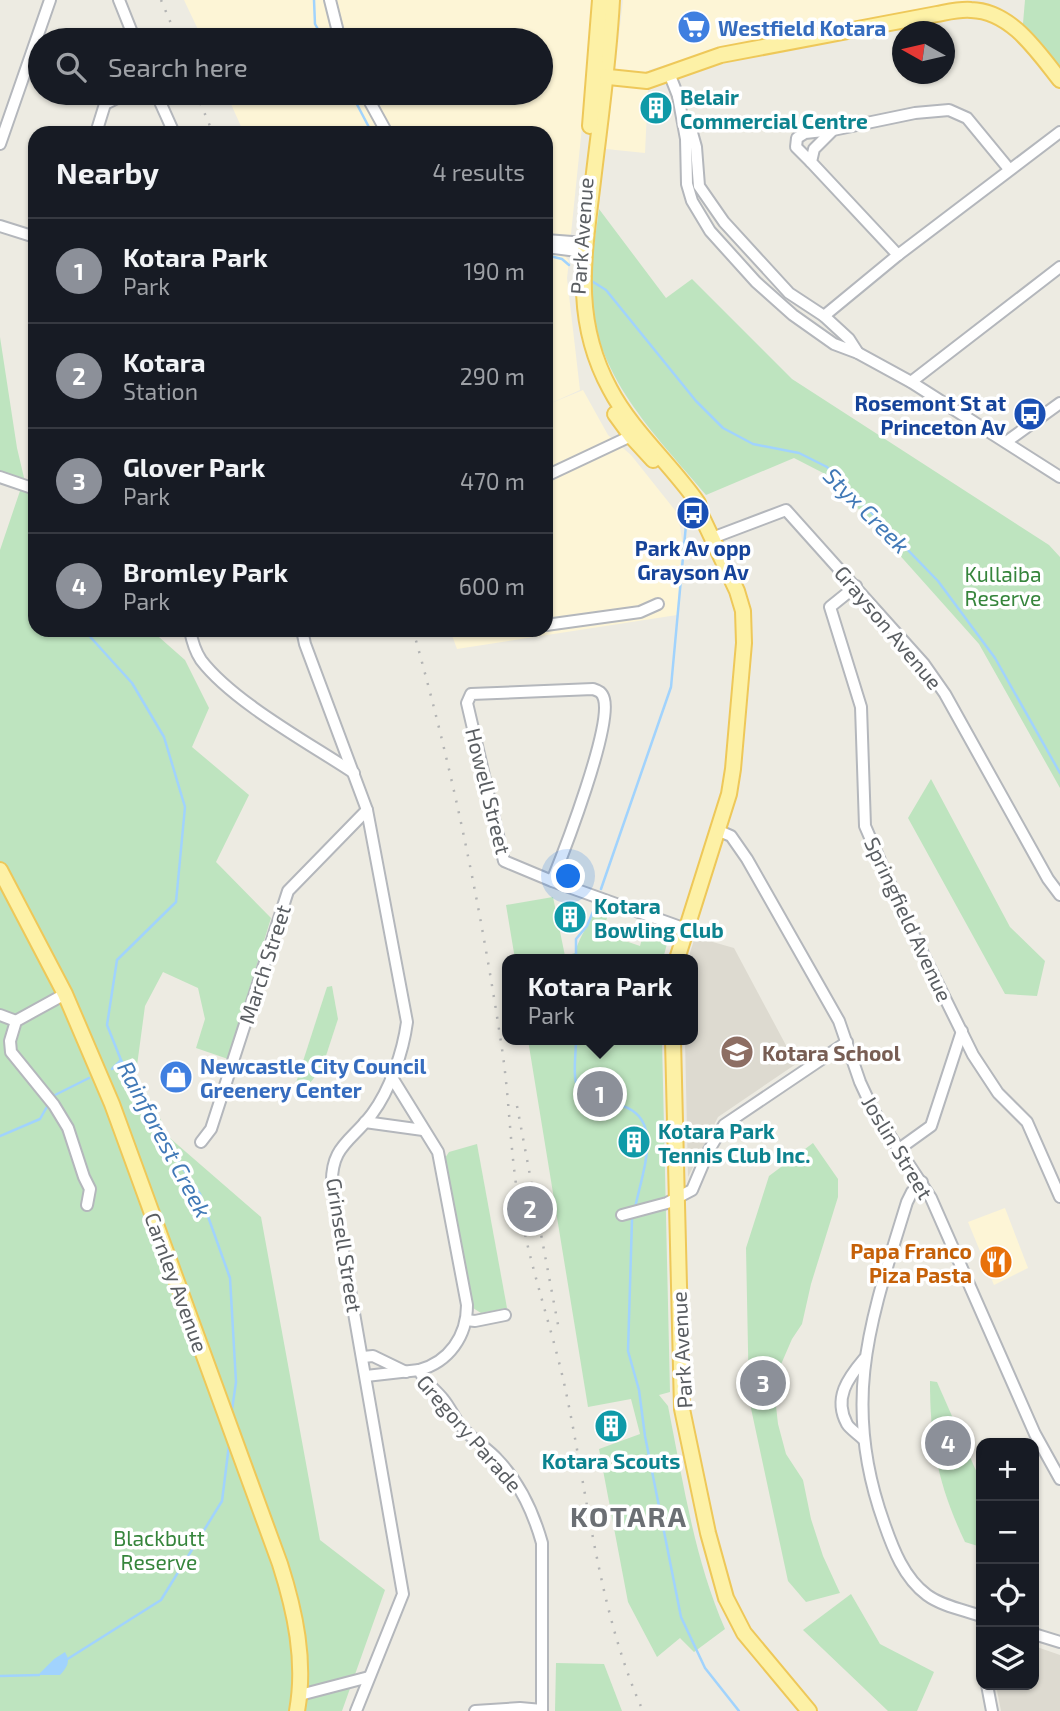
<!DOCTYPE html>
<html lang="en">
<head>
<meta charset="utf-8">
<style>
  :root { --surface:#171b24; --page:#20242c; --text:#f1f3f6; --muted:#9ea1a6; --line:#363941; --accent:#8c9099 }
  body { margin:0; font-family:"Exo 2",sans-serif; background:var(--page); color:var(--text) }
  .controls { position:absolute; right:21px; bottom:21px; display:grid; overflow:hidden; border-radius:14px; box-shadow:0 2px 5px #0004 }
  .controls button { width:63px; height:63px; display:grid; place-items:center; padding:0; border:0; border-bottom:2px solid var(--line); background:var(--surface); color:var(--text); font:35px sans-serif }
  .compass { position:absolute; left:892px; top:21px; width:63px; height:63px; border-radius:50%; background:var(--surface); box-shadow:0 2px 5px #0004; rotate:278deg }
  .you { position:absolute; left:569px; top:877px; width:24px; height:24px; margin:-18px; border:5px solid #fff; border-radius:50%; background:#1a73e8; box-shadow:0 0 0 10px #1a73e833 }
  .badge { display:grid; place-items:center; width:46px; height:46px; border-radius:50%; background:var(--accent); color:#fff; font-size:23px; font-weight:700 }
  .pin { position:absolute; translate:-50% -50%; border:4px solid #fff; box-shadow:0 2px 7px #0006 }
  .popup { position:absolute; left:502px; top:954px; width:196px; height:91px; box-sizing:border-box; display:grid; place-content:center; border-radius:14px; background:var(--surface); filter:drop-shadow(0 2px 5px #0005); font-size:23px; white-space:nowrap; color:var(--muted) }
  .popup b { font-size:26px; color:var(--text) }
  .popup::after { content:''; position:absolute; left:50%; top:100%; margin-left:-14px; border:14px solid transparent; border-top-color:var(--surface) }
  .list { margin:0; padding:0; list-style:none }
  h2 { display:flex; justify-content:space-between; align-items:center; height:91px; margin:0; padding:0 28px; font-size:30px }
  h2 small { font-size:23px; font-weight:400; color:var(--muted) }
  .list li { display:grid; grid-template-columns:46px 1fr auto; gap:21px; align-items:center; box-sizing:border-box; height:105px; padding:0 28px; border-top:2px solid var(--line) }
  .list b { display:block; font-size:26px; white-space:nowrap }
  .list p { margin:0; font-size:23px; white-space:nowrap; color:var(--muted) }
  .list em { font-size:23px; font-style:normal; color:var(--muted) }
  .icon { flex:none; width:38px; height:38px; fill:none; stroke:currentColor; stroke-width:2; stroke-linecap:round; stroke-linejoin:round }
  .map { position:relative; flex:none; width:1060px; height:1711px; overflow:hidden }
  .search { position:absolute; background:var(--surface); box-shadow:0 2px 5px #0004; left:28px; top:28px; width:525px; height:77px; display:flex; align-items:center; gap:18px; box-sizing:border-box; padding:0 24px; border-radius:38px; color:var(--muted); font-size:26px }
  .panel { position:absolute; background:var(--surface); box-shadow:0 2px 5px #0004; left:28px; top:126px; width:525px; height:511px; border-radius:21px }
  .map>svg:first-child { display:block }
  .commercial { fill:#fdf5d6 }
  .education { fill:#dddad0 }
  .green { fill:#bee4bf }
  .water { fill:#a1d3fd }
  .lines { fill:none; stroke-linecap:round; stroke-linejoin:round }
  .stream { stroke:#a1d3fd; stroke-width:2.5 }
  .minor-casing { stroke:#b4b7bc; stroke-width:14 }
  .major-casing { stroke:#eec859; stroke-width:18 }
  .minor { stroke:#fff; stroke-width:10 }
  .major { stroke:#fdf1a6; stroke-width:14 }
  .rail { stroke:#b3b4b4; stroke-width:2.5; stroke-dasharray:2 9; stroke-linecap:butt }
  .labels { text-anchor:middle; dominant-baseline:central; stroke-width:7; stroke-linejoin:round; paint-order:stroke }
  .shop-label { font-size:21px; font-weight:bold; fill:#366cbe; stroke:#fff; text-anchor:start }
  .culture-label { font-size:21px; font-weight:bold; fill:#0d838f; stroke:#fff; text-anchor:start }
  .street-label { font-size:21px; fill:#5a5e62; stroke:#fff }
  .transit-label { font-size:21px; font-weight:bold; fill:#164399; stroke:#fff; text-anchor:end }
  .park-label { font-size:21px; fill:#36853c; stroke:#fff }
  .education-label { font-size:21px; font-weight:bold; fill:#785e54; stroke:#fff; text-anchor:start }
  .food-label { font-size:21px; font-weight:bold; fill:#c56008; stroke:#fff; text-anchor:end }
  .water-label { font-size:23px; font-style:italic; fill:#4179b7; stroke:#fff }
  .district-label { font-size:28px; font-weight:bold; letter-spacing:2px; fill:#6b6f74; stroke:#fff }
</style>
</head>
<body>
<div class="map">
<svg width="1060" height="1711" viewBox="0 0 1060 1711">
  <rect width="100%" height="100%" fill="#edebe2"/>
  <g class="commercial">
    <polygon points="184,0 595,0 571,234 568,237 565,256 569,261 567,278 580,390 549,404 583,390 608,435 631,455 678,514 682,540 677,615 457,649 450,630 546,630 546,133 244,133 226,93 541,93 541,40 203,40"/>
    <polygon points="623,0 972,0 719,49 649,70 645,153 606,149"/>
    <polygon points="1005,1208 1028,1268 994,1285 968,1222"/>
  </g>
  <g class="education">
    <polygon points="695,937 734,948 796,1064 718,1117 688,1177 685,1040 693,1040 693,959 688,959"/>
    <polygon points="1034,1646 1060,1655 1060,1711 1001,1711 996,1685 1034,1685"/>
  </g>
  <g class="green">
    <polygon points="1025,0 1060,0 1060,77 1022,35"/>
    <path d="M599,209L666,298L692,279L792,379L1049,545L1060,557V788L979,644L829,476L794,458L706,495C655,434 592,374 591,289C590,263 596,235 599,209Z"/>
    <polygon points="0,337 17,448 26,486 35,489 35,630 151,630 185,660 209,708 192,747 249,795 216,862 271,918 228,1059 196,1048 205,1019 198,988 163,972 145,1006 136,1073 171,1139 261,1217 320,1540 385,1590 342,1711 0,1711 0,550 22,485 0,477"/>
    <polygon points="931,779 1010,927 1045,961 1037,996 1005,994 908,818"/>
    <path d="M553,897L565,956L575,953C579,936 591,922 598,905L610,909L602,933L640,946L643,935L639,933L642,924L666,931L669,936L663,959H515L506,905Z"/>
    <polygon points="332,986 338,1019 322,1068 305,1089 295,1086 327,987"/>
    <path d="M528,1040H662L670,1392L659,1395L668,1406C683,1481 694,1558 725,1629L694,1652L680,1638L657,1657L628,1602L599,1449L640,1434L631,1399L588,1407Z"/>
    <polygon points="813,1143 838,1179 838,1197 811,1284 802,1324 792,1339 779,1369 775,1397 778,1424 786,1454 803,1480 811,1519 823,1556 840,1593 806,1602 788,1581 749,1399 746,1248 769,1176"/>
    <polygon points="477,1144 507,1308 481,1313 473,1308 445,1158 449,1152"/>
    <path d="M930,1381L937,1382L981,1482V1547L965,1542C938,1485 930,1444 930,1381Z"/>
    <polygon points="851,1594 880,1644 934,1672 917,1711 888,1711 803,1630"/>
    <polygon points="556,1663 604,1664 622,1711 555,1711"/>
  </g>
  <path class="water" d="M65,1652C71,1662 67,1667 60,1675H38L54,1659Z"/>
  <g class="lines">
    <g class="stream">
      <polyline points="314,0 315,24 324,40"/>
      <polyline points="351,93 372,133"/>
      <polyline points="546,255 562,259 569,265"/>
      <polyline points="590,280 606,290 696,401 723,428 753,444 799,453 827,467 938,581 995,658 1060,773"/>
      <polyline points="84,630 132,683 164,737 185,807 176,902 117,960 107,1025 121,1060 152,1122 200,1194 230,1278 236,1382 232,1410"/>
      <polyline points="601,889 671,687 687,514"/>
      <polyline points="576,959 576,939 587,926 595,907"/>
      <path d="M576,1040C576,1053 573,1071 576,1083C583,1110 644,1090 647,1138C649,1158 639,1188 635,1208"/>
      <polyline points="112,1069 121,1060"/>
      <polyline points="53,1096 89,1078"/>
      <polyline points="0,1136 40,1119 48,1105"/>
      <polyline points="632,1220 628,1351 639,1390 645,1436 681,1617 705,1668 739,1711"/>
      <polyline points="66,1660 161,1600 222,1501 229,1445"/>
      <polyline points="0,1676 39,1675"/>
    </g>
    <defs>
      <g id="minor">
        <polyline points="119,0 135,40"/>
        <polyline points="330,0 340,40"/>
        <polyline points="669,73 680,101"/>
        <polyline points="156,93 174,133"/>
        <polyline points="365,93 387,133"/>
        <polyline points="678,96 686,139 687,184 692,201 710,231 756,282 793,315 834,344 858,353 911,382 1060,477"/>
        <polyline points="689,122 696,147 699,186 724,222 789,293 824,316 849,339 858,353"/>
        <polyline points="96,133 105,104 127,93"/>
        <polyline points="0,144 50,0"/>
        <polyline points="811,162 796,147 797,138 805,133 833,130"/>
        <polyline points="0,226 35,237"/>
        <polyline points="546,240 585,243"/>
        <polyline points="546,247 585,252"/>
        <polyline points="898,255 811,162 814,149 833,130 915,113 949,110 967,118 1009,169"/>
        <polyline points="824,316 898,255 1060,132"/>
        <polyline points="911,382 1060,267"/>
        <polyline points="1006,442 1060,403"/>
        <polyline points="546,476 631,436"/>
        <polyline points="0,477 35,489"/>
        <polyline points="712,538 786,510 924,664 945,694 1048,879 1060,895"/>
        <polyline points="856,586 830,607 861,707 865,826 901,909 973,1055 998,1093 1027,1122 1060,1197"/>
        <polyline points="546,625 640,612 658,604"/>
        <path d="M190,630C192,641 195,651 201,660C233,702 309,743 354,773"/>
        <path d="M302,630L305,644L367,810L407,1022C403,1052 390,1090 372,1114C351,1142 330,1146 332,1187L403,1594L356,1711"/>
        <polyline points="717,830 731,836 747,859 839,1021 860,1082 873,1110 931,1198 1035,1434 1060,1479"/>
        <path d="M552,881C565,849 612,727 604,699C602,692 599,691 593,689L471,694L467,703L504,861L552,881L686,929"/>
        <polyline points="65,994 16,1021 10,1041 11,1052 54,1105 68,1128 84,1177 90,1189 87,1205"/>
        <polyline points="0,1015 16,1021"/>
        <path d="M391,1076L438,1152L467,1305C467,1336 449,1362 419,1370"/>
        <polyline points="365,1122 423,1130"/>
        <polyline points="201,1142 211,1129 288,891 367,810"/>
        <polyline points="899,1149 931,1126 962,1031"/>
        <path d="M922,1182L912,1192L907,1202C871,1319 840,1401 884,1523C893,1549 904,1578 927,1595C942,1606 964,1610 981,1616"/>
        <polyline points="622,1215 667,1203 692,1190 709,1150 724,1125 847,1042"/>
        <polyline points="466,1320 475,1321 505,1315"/>
        <polyline points="363,1357 373,1356 406,1372"/>
        <path d="M366,1376L419,1370C424,1382 435,1389 443,1399C450,1407 454,1418 461,1426C471,1439 486,1447 497,1459C520,1483 533,1511 542,1543V1711"/>
        <path d="M863,1439C858,1434 850,1429 847,1424C833,1398 848,1378 864,1359"/>
        <polyline points="1034,1634 1060,1642"/>
        <polyline points="987,1685 992,1711"/>
        <polyline points="300,1695 369,1677"/>
        <polyline points="475,1711 520,1708 542,1710"/>
      </g>
      <g id="major">
        <path d="M612,0C609,60 600,121 593,181C584,256 572,319 610,389C632,431 671,464 698,503L702,517L737,591L743,611L744,643L733,769L729,794L677,959"/>
        <path d="M599,76L647,81L721,55L937,14C948,12 960,9 971,10C1011,11 1037,51 1060,80"/>
        <polyline points="590,126 600,0"/>
        <polyline points="615,414 631,436 653,460"/>
        <path d="M0,870L65,994L112,1104L280,1564C295,1611 306,1661 297,1711"/>
        <polyline points="673,1040 682,1409 708,1533 726,1598 744,1633 809,1711"/>
      </g>
    </defs>
    <use href="#minor" class="minor-casing"/>
    <use href="#major" class="major-casing"/>
    <use href="#minor" class="minor"/>
    <use href="#major" class="major"/>
    <g class="rail">
      <polyline points="161,0 178,40"/>
      <polyline points="196,93 213,133"/>
      <path d="M413,630C452,767 481,908 502,1049C510,1102 510,1156 520,1209C531,1271 553,1331 566,1392C588,1497 599,1614 643,1711"/>
      <polyline points="517,1106 559,1330"/>
    </g>
  </g>
  <defs>
    <symbol id="supermarket-disc" viewBox="-11 -11 22 22"><circle r="9.5" fill="#3f7fe0" stroke="#fff"/><path d="M-6-5.5h2.5l.6 2H6L4.5 2H-2.5L-4.4-4H-6ZM-1.5 3.2a1.3 1.3 0 1 0 .1 0ZM3 3.2a1.3 1.3 0 1 0 .1 0Z" fill="#fff"/></symbol>
    <symbol id="building-disc" viewBox="-11 -11 22 22"><circle r="9.5" fill="#0f9aa8" stroke="#fff"/><path d="M-4-6H4V6H1V3H-1V6H-4ZM-2.5-4.3h1.7v1.8h-1.7ZM.8-4.3h1.7v1.8H.8ZM-2.5-1h1.7V.8h-1.7ZM.8-1h1.7V.8H.8Z" fill="#fff"/></symbol>
    <symbol id="bus-disc" viewBox="-11 -11 22 22"><circle r="9.5" fill="#1a4fb4" stroke="#fff"/><path d="M-5-6H5V4H4V6H2V4H-2V6H-4V4H-5ZM-3.5-4V0h7V-4ZM-3.5 1.2v1.5H-2V1.2ZM2 1.2v1.5H3.5V1.2Z" fill="#fff"/></symbol>
    <symbol id="school-disc" viewBox="-11 -11 22 22"><circle r="9.5" fill="#8d6e63" stroke="#fff"/><path d="M0-5L7-2L0 1L-7-2ZM-4 1L0 2.5L4 1V4Q0 6-4 4Z" fill="#fff"/></symbol>
    <symbol id="shop-disc" viewBox="-11 -11 22 22"><circle r="9.5" fill="#3f7fe0" stroke="#fff"/><path d="M-5-2.5h2.3a2.7 3.5 0 0 1 5.4 0H5L5.5 6h-11ZM-1.5-2.5h3a1.5 2.3 0 0 0-3 0Z" fill="#fff"/></symbol>
    <symbol id="restaurant-disc" viewBox="-11 -11 22 22"><circle r="9.5" fill="#e8710a" stroke="#fff"/><path d="M-5-6h1v4h1v-4h1v4h1v-4h1v5L-1.5 .5V6h-2V.5L-5-1ZM5-6V6H3V1.5H1.5Q1.5-4 5-6Z" fill="#fff"/></symbol>
  </defs>
  <g fill-rule="evenodd">
    <use href="#supermarket-disc" x="675" y="8" width="38" height="38"/>
    <use href="#building-disc" x="637" y="89" width="38" height="38"/>
    <use href="#bus-disc" x="1011" y="395" width="38" height="38"/>
    <use href="#bus-disc" x="674" y="494" width="38" height="38"/>
    <use href="#building-disc" x="551" y="898" width="38" height="38"/>
    <use href="#school-disc" x="718" y="1033" width="38" height="38"/>
    <use href="#shop-disc" x="157" y="1058" width="38" height="38"/>
    <use href="#building-disc" x="615" y="1123" width="38" height="38"/>
    <use href="#restaurant-disc" x="977" y="1243" width="38" height="38"/>
    <use href="#building-disc" x="592" y="1407" width="38" height="38"/>
  </g>
  <g class="labels">
    <g class="shop-label">
      <text x="718" y="27">Westfield Kotara</text>
      <text x="200" y="1065">Newcastle City Council<tspan x="200" dy="24">Greenery Center</tspan></text>
    </g>
    <g class="culture-label">
      <text x="680" y="96">Belair<tspan x="680" dy="24">Commercial Centre</tspan></text>
      <text x="594" y="905">Kotara<tspan x="594" dy="24">Bowling Club</tspan></text>
      <text x="658" y="1130">Kotara Park<tspan x="658" dy="24">Tennis Club Inc.</tspan></text>
      <text x="611" y="1460" text-anchor="middle">Kotara Scouts</text>
    </g>
    <g class="street-label">
      <text transform="translate(581 236) rotate(-86)">Park Avenue</text>
      <text transform="translate(889 627) rotate(50)">Grayson Avenue</text>
      <text transform="translate(489 791) rotate(76)">Howell Street</text>
      <text transform="translate(909 919) rotate(65)">Springfield Avenue</text>
      <text transform="translate(264 964) rotate(-72)">March Street</text>
      <text transform="translate(898 1147) rotate(59)">Joslin Street</text>
      <text transform="translate(345 1245) rotate(81)">Grinsell Street</text>
      <text transform="translate(177 1282) rotate(70)">Carnley Avenue</text>
      <text transform="translate(681 1350) rotate(-93)">Park Avenue</text>
      <text transform="translate(470 1433) rotate(49)">Gregory Parade</text>
    </g>
    <g class="transit-label">
      <text x="1006" y="402">Rosemont St at<tspan x="1006" dy="24">Princeton Av</tspan></text>
      <text x="693" y="547" text-anchor="middle">Park Av opp<tspan x="693" dy="24">Grayson Av</tspan></text>
    </g>
    <g class="park-label">
      <text x="1003" y="573">Kullaiba<tspan x="1003" dy="24">Reserve</tspan></text>
      <text x="159" y="1537">Blackbutt<tspan x="159" dy="24">Reserve</tspan></text>
    </g>
    <g class="education-label">
      <text x="762" y="1052">Kotara School</text>
    </g>
    <g class="food-label">
      <text x="972" y="1250">Papa Franco<tspan x="972" dy="24">Piza Pasta</tspan></text>
    </g>
    <g class="water-label">
      <text transform="translate(867 510) rotate(45)">Styx Creek</text>
      <text transform="translate(165 1139) rotate(62)">Rainforest Creek</text>
    </g>
    <g class="district-label">
      <text x="629" y="1516">KOTARA</text>
    </g>
  </g>
</svg>
<div class="controls">
<button>+</button>
<button>−</button>
<button><svg class="icon" aria-label="locate" viewBox="0 0 24 24"><circle cx="12" cy="12" r="6"/><path d="M12 2v4M12 18v4M2 12h4M18 12h4"/></svg></button>
<button><svg class="icon" aria-label="layers" viewBox="0 0 24 24"><path d="M12 4l9 5-9 5-9-5zM3 14l9 5 9-5"/></svg></button>
</div>
<svg class="compass" viewBox="-18 -18 36 36"><path d="M0-13l5 13h-10z" fill="#e53935"/><path d="M0 13l5-13h-10z" fill="#9ea1a6"/></svg>
<div class="you"></div>
<div class="pin badge" style="left:600px;top:1094px">1</div>
<div class="popup"><b>Kotara Park</b>Park</div>
<div class="pin badge" style="left:530px;top:1209px">2</div>
<div class="pin badge" style="left:763px;top:1383px">3</div>
<div class="pin badge" style="left:948px;top:1443px">4</div>
<div class="search"><svg class="icon" aria-label="search" viewBox="0 0 24 24"><circle cx="10" cy="10" r="6"/><path d="M15 15l6 6"/></svg>Search here</div>
<section class="panel">
<h2>Nearby<small>4 results</small></h2>
<ul class="list">
<li><span class="badge">1</span><div><b>Kotara Park</b><p>Park</p></div><em>190 m</em></li>
<li><span class="badge">2</span><div><b>Kotara</b><p>Station</p></div><em>290 m</em></li>
<li><span class="badge">3</span><div><b>Glover Park</b><p>Park</p></div><em>470 m</em></li>
<li><span class="badge">4</span><div><b>Bromley Park</b><p>Park</p></div><em>600 m</em></li>
</ul>
</section>
</div>
</body>
</html>
